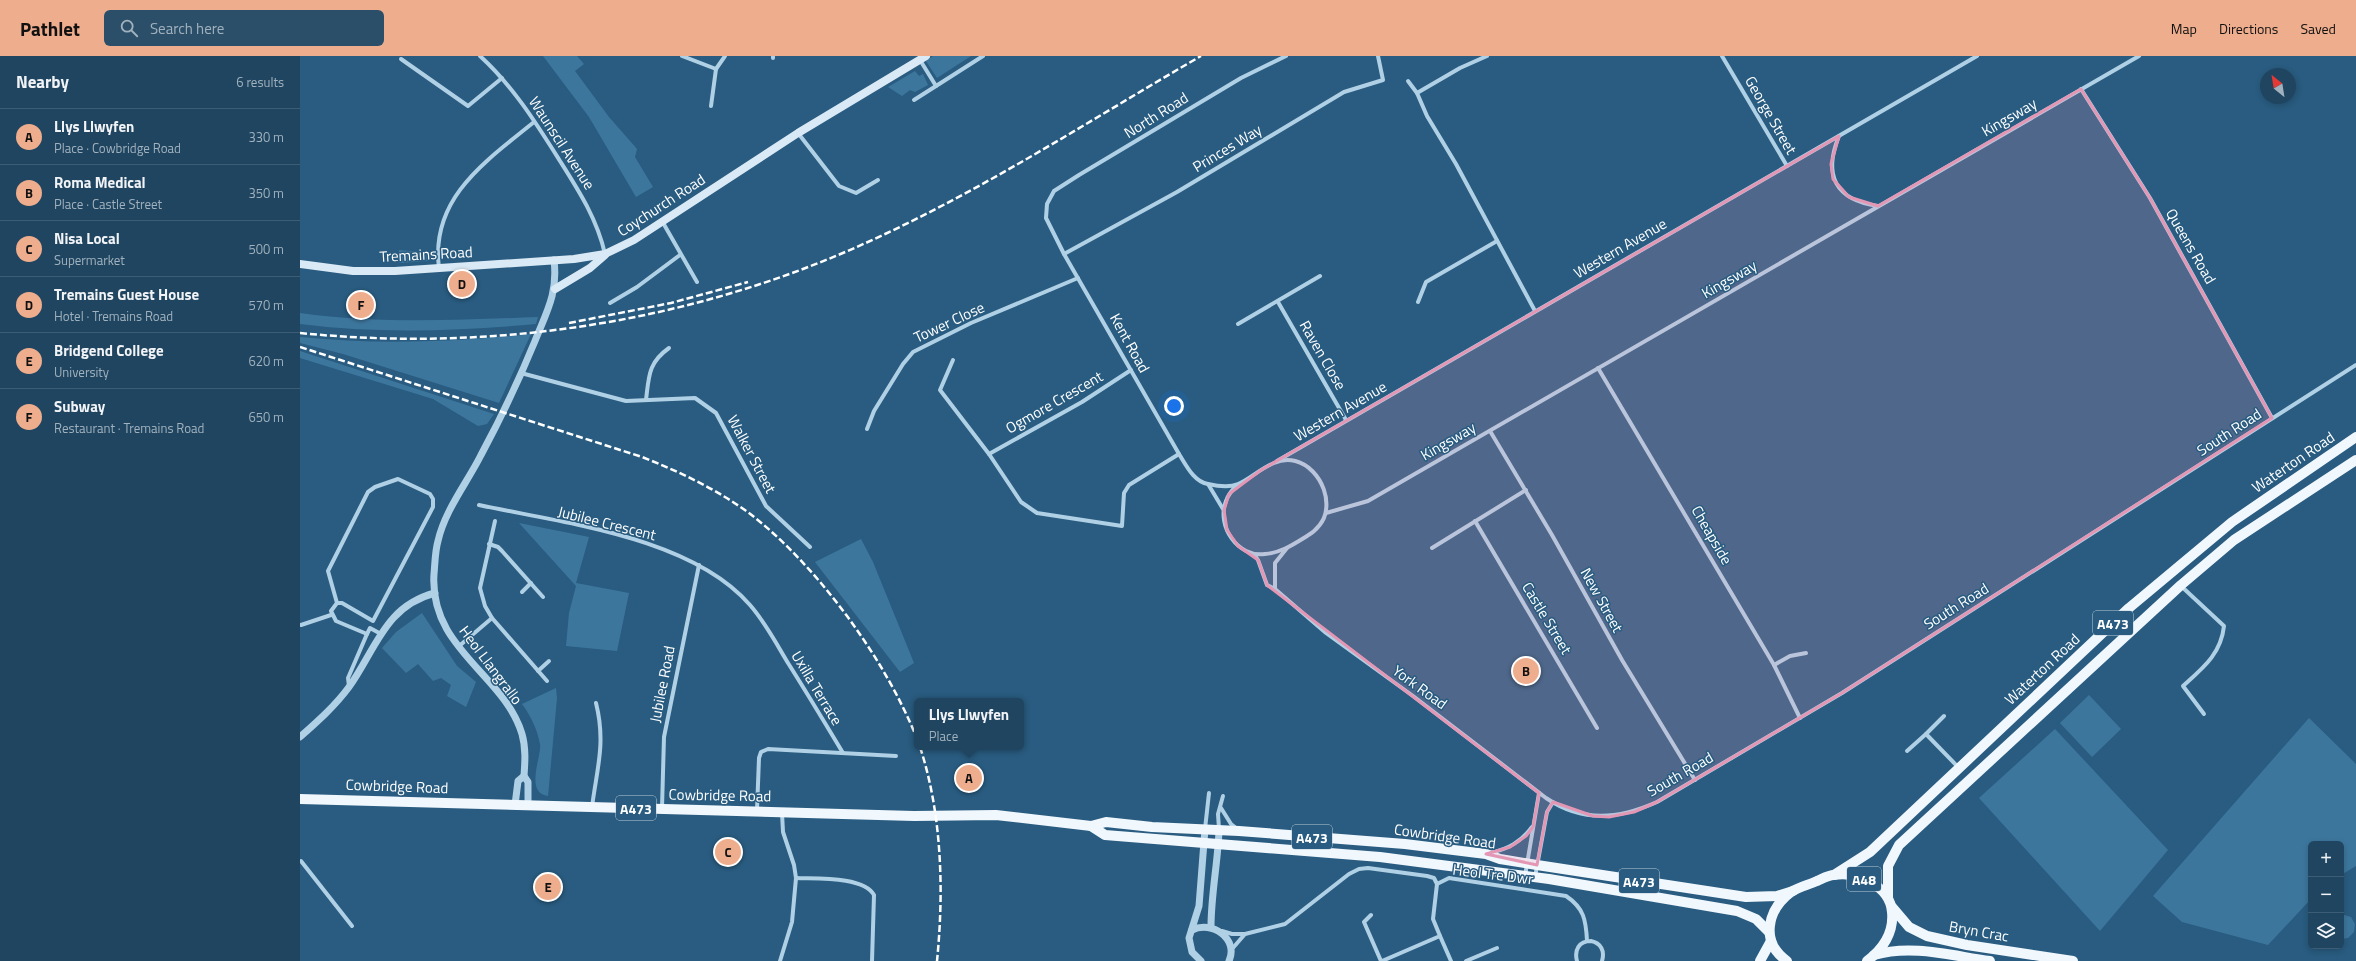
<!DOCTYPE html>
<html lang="en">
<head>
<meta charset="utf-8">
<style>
  :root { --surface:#1f4560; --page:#2c4f69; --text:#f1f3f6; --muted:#a1b1bd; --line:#3c5d75; --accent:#eead8d }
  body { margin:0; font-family:"Titillium Web",sans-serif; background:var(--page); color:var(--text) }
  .controls { position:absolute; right:12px; bottom:12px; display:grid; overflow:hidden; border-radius:6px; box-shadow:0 2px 6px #0003 }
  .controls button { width:36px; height:36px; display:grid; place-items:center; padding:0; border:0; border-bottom:1px solid var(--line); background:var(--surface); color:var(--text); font:20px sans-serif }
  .compass { position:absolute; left:1960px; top:12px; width:36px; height:36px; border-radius:50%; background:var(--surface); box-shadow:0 2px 6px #0003; rotate:330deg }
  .you { position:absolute; left:874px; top:350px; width:14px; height:14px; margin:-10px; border:3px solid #fff; border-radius:50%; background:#1a73e8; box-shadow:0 0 0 6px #1a73e833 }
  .badge { display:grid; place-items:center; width:26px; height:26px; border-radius:50%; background:var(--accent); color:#111; font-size:13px; font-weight:700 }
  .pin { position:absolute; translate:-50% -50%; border:2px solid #fff; box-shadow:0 1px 4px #0006 }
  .popup { position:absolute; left:614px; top:642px; width:110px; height:52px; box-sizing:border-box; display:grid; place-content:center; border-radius:6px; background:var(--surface); filter:drop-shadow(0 1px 3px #0005); font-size:13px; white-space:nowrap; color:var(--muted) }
  .popup b { font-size:15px; color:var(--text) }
  .popup::after { content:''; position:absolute; left:50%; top:100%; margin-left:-8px; border:8px solid transparent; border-top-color:var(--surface) }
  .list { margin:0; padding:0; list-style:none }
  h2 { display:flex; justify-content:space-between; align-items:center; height:52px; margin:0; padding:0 16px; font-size:17px }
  h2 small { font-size:13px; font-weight:400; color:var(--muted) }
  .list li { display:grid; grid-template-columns:26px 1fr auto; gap:12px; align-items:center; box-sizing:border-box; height:56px; padding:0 16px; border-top:1px solid var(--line) }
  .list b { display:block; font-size:15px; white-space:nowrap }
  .list p { margin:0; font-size:13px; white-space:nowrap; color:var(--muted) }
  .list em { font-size:13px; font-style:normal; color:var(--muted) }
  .icon { flex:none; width:22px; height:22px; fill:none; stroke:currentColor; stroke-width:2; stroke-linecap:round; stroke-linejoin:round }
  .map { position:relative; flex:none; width:2056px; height:905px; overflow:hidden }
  header { display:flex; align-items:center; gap:24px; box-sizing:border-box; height:56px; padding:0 20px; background:var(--accent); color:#111 }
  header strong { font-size:19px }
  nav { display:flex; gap:22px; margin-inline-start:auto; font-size:14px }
  .search { width:280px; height:36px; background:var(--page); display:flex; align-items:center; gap:10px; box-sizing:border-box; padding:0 14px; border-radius:6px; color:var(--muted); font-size:15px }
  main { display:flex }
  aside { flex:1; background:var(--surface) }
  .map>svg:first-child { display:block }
  .green { fill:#3d769d }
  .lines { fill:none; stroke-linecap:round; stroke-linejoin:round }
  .minor { stroke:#b0d0e5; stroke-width:4 }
  .tertiary { stroke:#b0d0e5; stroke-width:7 }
  .secondary { stroke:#d9e9f5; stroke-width:8 }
  .primary { stroke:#f0f7fd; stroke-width:10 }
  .rail { stroke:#fff; stroke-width:2.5; stroke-dasharray:7 3; stroke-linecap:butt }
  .marked { fill:#e497b5; fill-opacity:0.2; stroke:#e497b5; stroke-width:3; stroke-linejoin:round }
  .labels { text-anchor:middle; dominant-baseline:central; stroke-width:3; stroke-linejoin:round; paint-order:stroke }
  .shield { fill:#295c80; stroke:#bfced9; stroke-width:1 }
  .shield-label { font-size:14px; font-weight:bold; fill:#fff }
  .street-label { font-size:15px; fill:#fff; stroke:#295c80 }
</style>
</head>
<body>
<header>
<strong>Pathlet</strong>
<div class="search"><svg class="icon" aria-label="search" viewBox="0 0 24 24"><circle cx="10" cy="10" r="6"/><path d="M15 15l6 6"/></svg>Search here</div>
<nav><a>Map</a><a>Directions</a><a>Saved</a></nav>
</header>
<main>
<aside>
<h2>Nearby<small>6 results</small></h2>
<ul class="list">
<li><span class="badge">A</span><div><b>Llys Llwyfen</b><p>Place · Cowbridge Road</p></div><em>330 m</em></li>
<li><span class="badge">B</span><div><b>Roma Medical</b><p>Place · Castle Street</p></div><em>350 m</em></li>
<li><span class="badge">C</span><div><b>Nisa Local</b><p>Supermarket</p></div><em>500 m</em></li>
<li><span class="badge">D</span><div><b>Tremains Guest House</b><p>Hotel · Tremains Road</p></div><em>570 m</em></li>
<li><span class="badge">E</span><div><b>Bridgend College</b><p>University</p></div><em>620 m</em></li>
<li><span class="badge">F</span><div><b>Subway</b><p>Restaurant · Tremains Road</p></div><em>650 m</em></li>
</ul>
</aside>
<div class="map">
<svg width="2056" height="905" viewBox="0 0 2056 905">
  <rect width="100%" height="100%" fill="#295c80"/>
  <g class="green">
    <polygon points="243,0 277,0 284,8 275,15 309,61 337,93 335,101 353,131 336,141 289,61"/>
    <polygon points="633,0 671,0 637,22 626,5"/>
    <polygon points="615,15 619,20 623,18 628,29 615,36 610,34 602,40 588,31"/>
    <polygon points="99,194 132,197 132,202 128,205 100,207 98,206"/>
    <path d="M0,257C79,268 159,264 238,261L236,268C157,275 79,278 0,268Z"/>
    <path d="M231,278L199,347L43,298L0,287V281C77,289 154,286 231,278Z"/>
    <polygon points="0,295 194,358 187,368 178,370 133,343 0,302"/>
    <polygon points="219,467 289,481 276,527 329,537 317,595 266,590 269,557 276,530"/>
    <polygon points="561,483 573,506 614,607 600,616 515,506"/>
    <polygon points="122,557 157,610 176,626 166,651 147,640 151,629 141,622 133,625 118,608 106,617 82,592 96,576"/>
    <path d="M256,632L257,642L248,740C224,737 242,700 240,688C237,673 231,660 222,648Z"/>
    <polygon points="1789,639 1821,673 1792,701 1760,667"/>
    <polygon points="2009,662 2056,708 2056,810 2041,819 2041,788 2011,788 2011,843 1968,889 1882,866 1853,840"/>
    <polygon points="1755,673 1868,794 1800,875 1679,742"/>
    <polygon points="2041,858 2051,861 2055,868 2054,876 2048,882 2041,883"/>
  </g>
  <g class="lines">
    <g class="minor">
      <path d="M180,0C213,30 236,67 260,105C279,135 297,163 305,198"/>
      <polyline points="382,0 416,13"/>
      <polyline points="473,0 473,2"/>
      <polyline points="1187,0 1160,12 1117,37 1127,60 1156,108 1235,255"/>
      <polyline points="1422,0 1487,110"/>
      <polyline points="101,3 168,50 202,22"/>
      <polyline points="620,4 636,30 683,0"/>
      <polyline points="1108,25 1117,37"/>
      <polyline points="1781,33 1850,142 1972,362"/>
      <polyline points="614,44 636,30"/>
      <polyline points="411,50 416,13 425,0"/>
      <polyline points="498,77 539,130 556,137 578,124"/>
      <path d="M1539,80C1523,119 1535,144 1578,150"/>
      <polyline points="362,165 397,226"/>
      <polyline points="764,198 877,136 1044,36 1083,24 1078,0"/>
      <path d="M139,212C130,142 186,105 234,66"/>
      <polyline points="978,246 1046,364"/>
      <polyline points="1118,246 1126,226 1197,185"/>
      <polyline points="310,247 337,231 380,199"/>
      <polyline points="938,268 1020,220"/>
      <polyline points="653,304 640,334 689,398"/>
      <polyline points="1298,312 1474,609 1500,662"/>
      <polyline points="831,314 782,346 689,398 721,446 737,457 822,470 824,437 829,429 879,398"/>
      <polyline points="221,317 326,345 395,342 416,357 466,450 510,491"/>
      <path d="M346,344C349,320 348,307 369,292"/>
      <polyline points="567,373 574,355 603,308 613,296 671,267 778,222"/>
      <polyline points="1190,375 1252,479 1322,604 1395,724"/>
      <polyline points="977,405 1677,0"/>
      <polyline points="908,428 923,453"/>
      <path d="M938,428C933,433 928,438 926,445C916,470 938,502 965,498C981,497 994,488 1007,480C1016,475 1025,465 1026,454C1030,427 1004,394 974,407C961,412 950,423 938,428C929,432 917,430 908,428C894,426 886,409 879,398L764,198L746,162L747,148L754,135L779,119L941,22L986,0"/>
      <path d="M179,449C263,467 391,481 450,549C465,566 476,587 488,607C507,637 525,667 543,697"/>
      <polyline points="1026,457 1068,445 1839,0"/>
      <polyline points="1175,465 1297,672"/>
      <polyline points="189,488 198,491 202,495 243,541"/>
      <polyline points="1132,492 1226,434"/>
      <path d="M954,498L958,504L967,529L975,533L1026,577L1113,640L1246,742C1283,767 1319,763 1357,746L1542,637L2056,309"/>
      <path d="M1881,530L1924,570C1921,598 1903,612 1883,630L1904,658"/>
      <polyline points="975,533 975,507 987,492"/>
      <polyline points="222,536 231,527"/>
      <polyline points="37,547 28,515 68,436 75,431 98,423 130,438 133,443 133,451 73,565 42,547 37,547 31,555 36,565 67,578 70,572 81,578"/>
      <polyline points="192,562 247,625"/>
      <polyline points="1,569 31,559"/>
      <polyline points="158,591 192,562 185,550 180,532 195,465"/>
      <polyline points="1474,609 1490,600 1506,597"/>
      <polyline points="238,615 249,605"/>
      <polyline points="49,630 48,622 67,578"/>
      <polyline points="1644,660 1626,678 1659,712"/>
      <polyline points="1607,695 1626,678"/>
      <path d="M292,751C297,712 306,687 296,647"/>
      <polyline points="362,752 364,681 399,509"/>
      <polyline points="921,752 931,768 936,772"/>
      <polyline points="457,754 459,702 461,696 468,693 596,700"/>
      <polyline points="905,773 909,737"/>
      <polyline points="919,773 918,758 923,740"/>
      <path d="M1190,797C1208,793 1221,786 1232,771"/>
      <polyline points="1,805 52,870"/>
      <polyline points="1225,820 1239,737"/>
      <polyline points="1235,821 1247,756 1253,746"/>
      <path d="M496,822C515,823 563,820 574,839L572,905"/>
      <polyline points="1071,859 1064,866 1081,905"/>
      <path d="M922,875L932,878H945L985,868L1049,818L1059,813L1068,812L1127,820L1134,822L1137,828L1149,822L1266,840C1284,852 1286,864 1287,885"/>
      <polyline points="1140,880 1151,905"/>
      <polyline points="932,893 945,878"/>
      <polyline points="480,905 492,866 496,822 494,809 483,776 482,757"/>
      <polyline points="1082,905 1140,880 1133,863 1137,828"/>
      <polyline points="1166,905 1197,892"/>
      <path d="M1277,905C1274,894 1279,885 1291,885C1301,887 1305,895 1302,905"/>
    </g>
    <g class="tertiary">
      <path d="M0,681C18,665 35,650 49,631C76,593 85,550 135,537"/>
      <polyline points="215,749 218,725 224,720"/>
      <path d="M228,749V726L224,720C225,706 226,692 222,678C204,618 129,593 134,518C135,508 135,495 138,485C145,454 167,427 181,399C201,362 219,324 235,285C247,255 258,237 254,204"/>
      <path d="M911,871C911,838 918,806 919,774"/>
      <path d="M892,874C912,864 939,883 929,905"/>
      <polyline points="901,905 892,896 889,882 899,850 905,773"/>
    </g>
    <g class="secondary">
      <polyline points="0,208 53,215 95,215 274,203 305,198 334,184 498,77 626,0"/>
      <polyline points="255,233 290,212 305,199"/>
    </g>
    <g class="primary">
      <polyline points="0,743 614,760 696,759 791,770 806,766 852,771 939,775 1105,788 1186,798 1200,803 1237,809 1446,841 1477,840 1493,835"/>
      <polyline points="791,770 805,779 1080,801 1249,823 1437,855 1456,863 1469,876"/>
      <polyline points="1534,819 1570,796 1829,552 1932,466 2056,381"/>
      <polyline points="1588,841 1588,810 1599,789 1881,529 1934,484 2056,404"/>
      <polyline points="1592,851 1609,871 1627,880 1667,889 1773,905"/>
      <path d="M1574,899C1612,888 1652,900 1690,905"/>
      <polyline points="1460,905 1471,885"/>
      <path d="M1487,905C1460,886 1467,854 1491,836C1499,831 1508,829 1517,825C1522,823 1528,819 1534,819C1557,815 1590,830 1592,856C1594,876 1583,893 1567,905"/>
    </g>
    <g class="rail">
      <polyline points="269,267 371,247 448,226"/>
      <path d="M0,277C199,297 403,265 585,178C694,127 797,60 901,0"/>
      <path d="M0,291L342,401C380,416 416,433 449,457C517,509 586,604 617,683"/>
      <path d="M620,691C642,758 644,835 637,905"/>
    </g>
  </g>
  <path class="marked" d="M1781,33L1850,142L1972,362L1542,637L1357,746L1334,756L1309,761L1293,760L1253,746L1247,756L1237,809L1186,798L1210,791L1226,780L1233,771L1239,737L967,529L958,504L938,490L927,474L924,454L929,438L961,414L1539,80L1531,108L1533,123L1549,141L1578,150Z"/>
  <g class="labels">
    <g class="shield">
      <rect x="1793" y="555" width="40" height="24" rx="3"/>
      <rect x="316" y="740" width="40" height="24" rx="3"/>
      <rect x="992" y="769" width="40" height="24" rx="3"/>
      <rect x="1547" y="811" width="34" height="24" rx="3"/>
      <rect x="1319" y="813" width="40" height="24" rx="3"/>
    </g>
    <g class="shield-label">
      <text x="1813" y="567">A473</text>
      <text x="336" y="752">A473</text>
      <text x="1012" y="781">A473</text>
      <text x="1564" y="823">A48</text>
      <text x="1339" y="825">A473</text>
    </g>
    <g class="street-label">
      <text transform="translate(856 59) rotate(-32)">North Road</text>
      <text transform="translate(1471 59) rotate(60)">George Street</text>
      <text transform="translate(1709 61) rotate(-30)">Kingsway</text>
      <text transform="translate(262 87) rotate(57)">Waunscil Avenue</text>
      <text transform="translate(927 92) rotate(-31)">Princes Way</text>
      <text transform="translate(361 149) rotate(-33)">Coychurch Road</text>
      <text transform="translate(1891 190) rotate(60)">Queens Road</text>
      <text transform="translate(1320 192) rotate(-30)">Western Avenue</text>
      <text transform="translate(126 198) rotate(-3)">Tremains Road</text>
      <text transform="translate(1429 223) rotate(-30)">Kingsway</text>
      <text transform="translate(649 266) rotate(-25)">Tower Close</text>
      <text transform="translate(830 287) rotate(61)">Kent Road</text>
      <text transform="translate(1023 299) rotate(60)">Raven Close</text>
      <text transform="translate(754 346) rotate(-30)">Ogmore Crescent</text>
      <text transform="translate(1040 355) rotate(-30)">Western Avenue</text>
      <text transform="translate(1929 376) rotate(-33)">South Road</text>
      <text transform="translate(1148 385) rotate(-30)">Kingsway</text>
      <text transform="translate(452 398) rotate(62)">Walker Street</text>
      <text transform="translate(1993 406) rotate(-34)">Waterton Road</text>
      <text transform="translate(307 467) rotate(14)">Jubilee Crescent</text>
      <text transform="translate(1412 479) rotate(60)">Cheapside</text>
      <text transform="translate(1302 544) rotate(61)">New Street</text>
      <text transform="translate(1656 550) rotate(-32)">South Road</text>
      <text transform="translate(1247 562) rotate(59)">Castle Street</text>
      <text transform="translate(191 609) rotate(53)">Heol Llangrallo</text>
      <text transform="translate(1742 613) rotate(-43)">Waterton Road</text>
      <text transform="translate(362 628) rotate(-79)">Jubilee Road</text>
      <text transform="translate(1120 631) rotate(36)">York Road</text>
      <text transform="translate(517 632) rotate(59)">Uxilla Terrace</text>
      <text transform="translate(1380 718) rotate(-30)">South Road</text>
      <text transform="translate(97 730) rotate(2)">Cowbridge Road</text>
      <text transform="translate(420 739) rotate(1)">Cowbridge Road</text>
      <text transform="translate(1145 780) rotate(8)">Cowbridge Road</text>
      <text transform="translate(1193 818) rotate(7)">Heol Tre Dwr</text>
      <text transform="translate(1679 875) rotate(10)">Bryn Crac</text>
    </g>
  </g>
</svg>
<div class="controls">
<button>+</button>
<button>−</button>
<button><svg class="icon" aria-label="layers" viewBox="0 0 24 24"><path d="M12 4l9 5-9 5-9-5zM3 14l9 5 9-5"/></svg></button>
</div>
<svg class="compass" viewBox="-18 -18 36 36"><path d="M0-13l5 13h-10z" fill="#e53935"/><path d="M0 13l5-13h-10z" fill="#a1b1bd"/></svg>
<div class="you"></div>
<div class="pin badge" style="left:669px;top:722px">A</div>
<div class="popup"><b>Llys Llwyfen</b>Place</div>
<div class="pin badge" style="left:1226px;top:615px">B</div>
<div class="pin badge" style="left:428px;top:796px">C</div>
<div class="pin badge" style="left:162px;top:228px">D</div>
<div class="pin badge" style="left:248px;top:831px">E</div>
<div class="pin badge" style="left:61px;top:249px">F</div>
</div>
</main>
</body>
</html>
